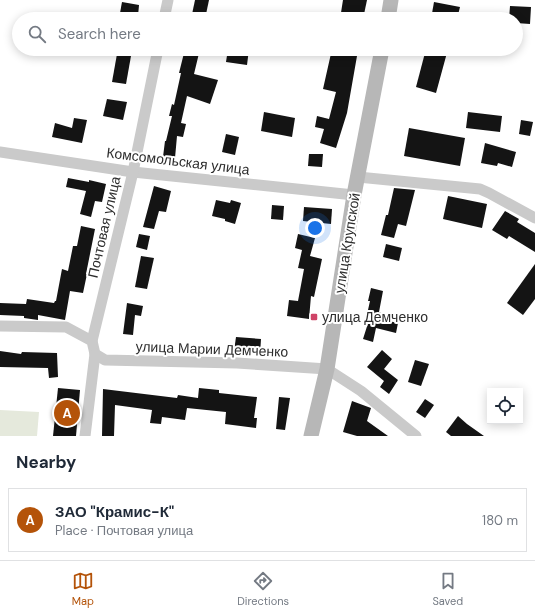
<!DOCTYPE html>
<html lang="en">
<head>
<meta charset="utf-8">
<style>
  :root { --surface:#fff; --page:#f6f6f7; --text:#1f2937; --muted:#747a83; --line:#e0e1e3; --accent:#b45309 }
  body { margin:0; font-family:"DM Sans",sans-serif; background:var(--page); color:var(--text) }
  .controls { position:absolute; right:12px; bottom:12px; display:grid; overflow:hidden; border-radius:0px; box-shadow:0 2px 10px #0003 }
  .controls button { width:36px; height:36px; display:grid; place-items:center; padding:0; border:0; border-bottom:1px solid var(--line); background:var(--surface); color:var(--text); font:20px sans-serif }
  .you { position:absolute; left:315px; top:228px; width:14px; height:14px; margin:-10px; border:3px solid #fff; border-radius:50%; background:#1a73e8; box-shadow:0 0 0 6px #1a73e833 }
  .badge { display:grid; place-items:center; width:26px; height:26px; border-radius:50%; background:var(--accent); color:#fff; font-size:13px; font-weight:700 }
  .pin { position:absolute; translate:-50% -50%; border:2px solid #fff; box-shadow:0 1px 4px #0006 }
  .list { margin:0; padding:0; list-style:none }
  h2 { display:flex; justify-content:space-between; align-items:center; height:52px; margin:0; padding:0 16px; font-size:17px }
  h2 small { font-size:13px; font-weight:400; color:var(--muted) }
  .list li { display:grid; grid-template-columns:26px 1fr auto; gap:12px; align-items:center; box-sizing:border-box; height:64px; margin:0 8px 8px; padding:0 8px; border:1px solid var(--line); border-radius:0px }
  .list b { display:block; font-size:15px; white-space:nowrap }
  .list p { margin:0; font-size:13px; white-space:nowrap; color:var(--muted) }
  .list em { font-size:13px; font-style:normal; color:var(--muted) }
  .icon { flex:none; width:22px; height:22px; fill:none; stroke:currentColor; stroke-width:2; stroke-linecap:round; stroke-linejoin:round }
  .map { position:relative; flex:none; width:535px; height:436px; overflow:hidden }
  .search { position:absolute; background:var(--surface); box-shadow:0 2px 10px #0003; left:12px; right:12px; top:12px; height:44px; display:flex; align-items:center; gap:10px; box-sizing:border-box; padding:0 14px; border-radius:22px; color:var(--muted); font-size:15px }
  .sheet { height:124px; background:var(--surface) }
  nav { display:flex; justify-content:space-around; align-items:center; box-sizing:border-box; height:56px; border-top:1px solid var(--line); background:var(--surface); font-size:11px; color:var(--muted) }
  nav a { display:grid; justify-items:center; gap:2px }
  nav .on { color:var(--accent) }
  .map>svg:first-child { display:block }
  .green { fill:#e5e9dc }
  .building { fill:#141414 }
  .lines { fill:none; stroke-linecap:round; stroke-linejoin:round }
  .street { stroke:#cacaca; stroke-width:11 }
  .secondary { stroke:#b7b7b7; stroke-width:15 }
  .poi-dot { fill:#cf4467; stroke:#fff; stroke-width:1.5 }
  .labels { text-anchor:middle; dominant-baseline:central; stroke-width:4; stroke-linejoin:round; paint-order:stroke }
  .street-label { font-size:14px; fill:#2d2d2d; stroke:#fff }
  .poi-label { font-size:14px; fill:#2d2d2d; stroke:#fff; text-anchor:start }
</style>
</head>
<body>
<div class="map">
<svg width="535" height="436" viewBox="0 0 535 436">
  <rect width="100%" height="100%" fill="#fff"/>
  <polygon class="green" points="0,410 39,412 37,436 0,436"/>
  <g class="building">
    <polygon points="195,0 209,0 205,19 191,19"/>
    <polygon points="343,0 367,0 363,19 340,19"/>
    <polygon points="122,2 139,5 138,16 120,13"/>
    <polygon points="434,2 460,7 457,19 431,19"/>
    <polygon points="510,6 531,7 530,24 516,23 516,19 509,19"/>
    <polygon points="185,49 200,49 194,74 218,80 210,104 187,96 181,123 186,124 183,137 177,136 175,158 163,157 165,141 166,141 172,116 169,116 172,104 174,105 181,73 179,73"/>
    <polygon points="228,49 249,49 247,65 226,62"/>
    <polygon points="332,49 357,56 347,113 336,148 320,143 324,129 315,127 317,116 329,119 336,92 323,89"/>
    <polygon points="426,49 448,49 436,93 416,87"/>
    <polygon points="117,54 131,56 126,84 112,82"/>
    <polygon points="107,99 127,102 123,120 103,116"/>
    <polygon points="264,112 295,118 292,137 261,131"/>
    <polygon points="468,112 502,116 500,132 466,128"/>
    <polygon points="74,118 87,120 82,143 52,137 55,123 72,128"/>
    <polygon points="521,120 533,122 530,136 519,134"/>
    <polygon points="409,128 465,138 460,166 404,156"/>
    <polygon points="226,134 239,137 235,155 222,152"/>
    <polygon points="485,143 516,152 512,167 498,163 497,166 481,163"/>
    <polygon points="309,154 323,154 322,167 308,166"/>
    <polygon points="68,178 89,182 89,180 106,184 102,202 95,201 91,217 80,214 86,191 66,187"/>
    <polygon points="154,186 171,191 166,212 159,211 154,229 143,227"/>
    <polygon points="394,188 415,190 406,226 398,224 394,238 381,235 386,215 388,215"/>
    <polygon points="448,196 487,204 482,228 443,219"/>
    <polygon points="216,200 230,203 231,200 241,203 235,224 225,221 225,219 212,216"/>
    <polygon points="272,205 284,206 283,220 271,219"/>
    <polygon points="304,207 332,209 331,224 303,221"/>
    <polygon points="505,211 519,219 517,222 535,233 535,252 509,236 507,239 492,230"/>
    <polygon points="81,226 95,229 86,274 87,274 83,293 70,291 65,320 38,315 38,320 24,318 24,316 0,315 0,303 26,304 27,299 54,303 55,301 56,301 62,269 68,271 73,246 77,246"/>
    <polygon points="139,234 150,236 147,250 136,247"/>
    <polygon points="298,234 315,238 310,256 322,259 314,297 311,296 309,319 287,316 289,300 298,301 304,269 298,268 302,250 295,248"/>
    <polygon points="386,244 402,248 399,261 383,257"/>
    <polygon points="141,256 154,258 147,289 135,287"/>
    <polygon points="535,264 535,299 523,315 507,303"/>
    <polygon points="371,288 383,291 379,312 381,313 379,319 398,323 396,333 376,328 373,342 363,339 369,320 366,319 370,301 368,301"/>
    <polygon points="127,303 143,306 141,316 135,315 133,335 123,334"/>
    <polygon points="236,337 261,339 260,354 234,351"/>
    <polygon points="382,350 392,359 384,369 398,380 389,394 380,387 384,381 367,367"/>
    <polygon points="0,351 21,354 22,352 57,353 58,377 49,378 48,368 0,367"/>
    <polygon points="415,360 429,364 421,386 408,382"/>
    <polygon points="58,388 80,390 76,436 53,436"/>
    <polygon points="199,388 219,390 219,393 257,397 254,418 257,418 256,428 225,424 226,412 187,408 185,420 162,417 161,424 150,423 152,410 115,405 114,436 102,436 103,389 177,398 178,395 198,398"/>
    <polygon points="279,397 290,398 285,430 276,429"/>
    <polygon points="425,399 434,405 425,418 416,412"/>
    <polygon points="352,401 371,408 367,421 388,436 357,436 343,432"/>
    <polygon points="458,416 467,424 484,436 451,436 446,432"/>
  </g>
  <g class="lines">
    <g class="street">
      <polyline points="164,19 168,0"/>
      <polyline points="0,152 133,172 354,195"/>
      <polyline points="358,177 480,189 489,193 535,218"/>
      <polyline points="0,326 66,327 92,341 95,354 105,360 237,363 327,369 361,391 416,436"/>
      <polyline points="92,341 133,172 158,49"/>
      <polyline points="85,436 95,354"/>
    </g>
    <g class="secondary">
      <polyline points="388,19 391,0"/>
      <polyline points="311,436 327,369 354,195 382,49"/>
    </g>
  </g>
  <rect class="poi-dot" x="310" y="313" width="8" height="8" rx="2"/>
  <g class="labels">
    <g class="street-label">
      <text transform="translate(178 161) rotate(7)">Комсомольская улица</text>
      <text transform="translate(104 227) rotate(-77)">Почтовая улица</text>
      <text transform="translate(347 243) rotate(-81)">улица Крупской</text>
      <text transform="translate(212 349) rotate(2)">улица Марии Демченко</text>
    </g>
    <g class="poi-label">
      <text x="322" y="317">улица Демченко</text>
    </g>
  </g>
</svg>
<div class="controls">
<button><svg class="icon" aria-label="locate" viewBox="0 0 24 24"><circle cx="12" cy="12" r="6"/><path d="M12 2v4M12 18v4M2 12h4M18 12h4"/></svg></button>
</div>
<div class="you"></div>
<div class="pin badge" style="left:67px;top:413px">A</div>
<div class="search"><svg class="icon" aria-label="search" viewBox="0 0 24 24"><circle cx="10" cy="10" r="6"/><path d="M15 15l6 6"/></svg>Search here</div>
</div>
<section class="sheet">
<h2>Nearby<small></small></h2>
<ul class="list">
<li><span class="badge">A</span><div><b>ЗАО &quot;Крамис-К&quot;</b><p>Place · Почтовая улица</p></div><em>180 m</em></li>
</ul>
</section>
<nav>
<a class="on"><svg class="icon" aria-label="map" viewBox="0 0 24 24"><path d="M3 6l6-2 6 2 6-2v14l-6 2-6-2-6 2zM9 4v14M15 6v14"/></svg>Map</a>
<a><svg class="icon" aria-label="directions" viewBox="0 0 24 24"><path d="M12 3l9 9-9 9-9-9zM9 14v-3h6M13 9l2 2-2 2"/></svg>Directions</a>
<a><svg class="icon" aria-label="saved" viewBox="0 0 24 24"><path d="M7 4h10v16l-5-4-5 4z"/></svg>Saved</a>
</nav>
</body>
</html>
